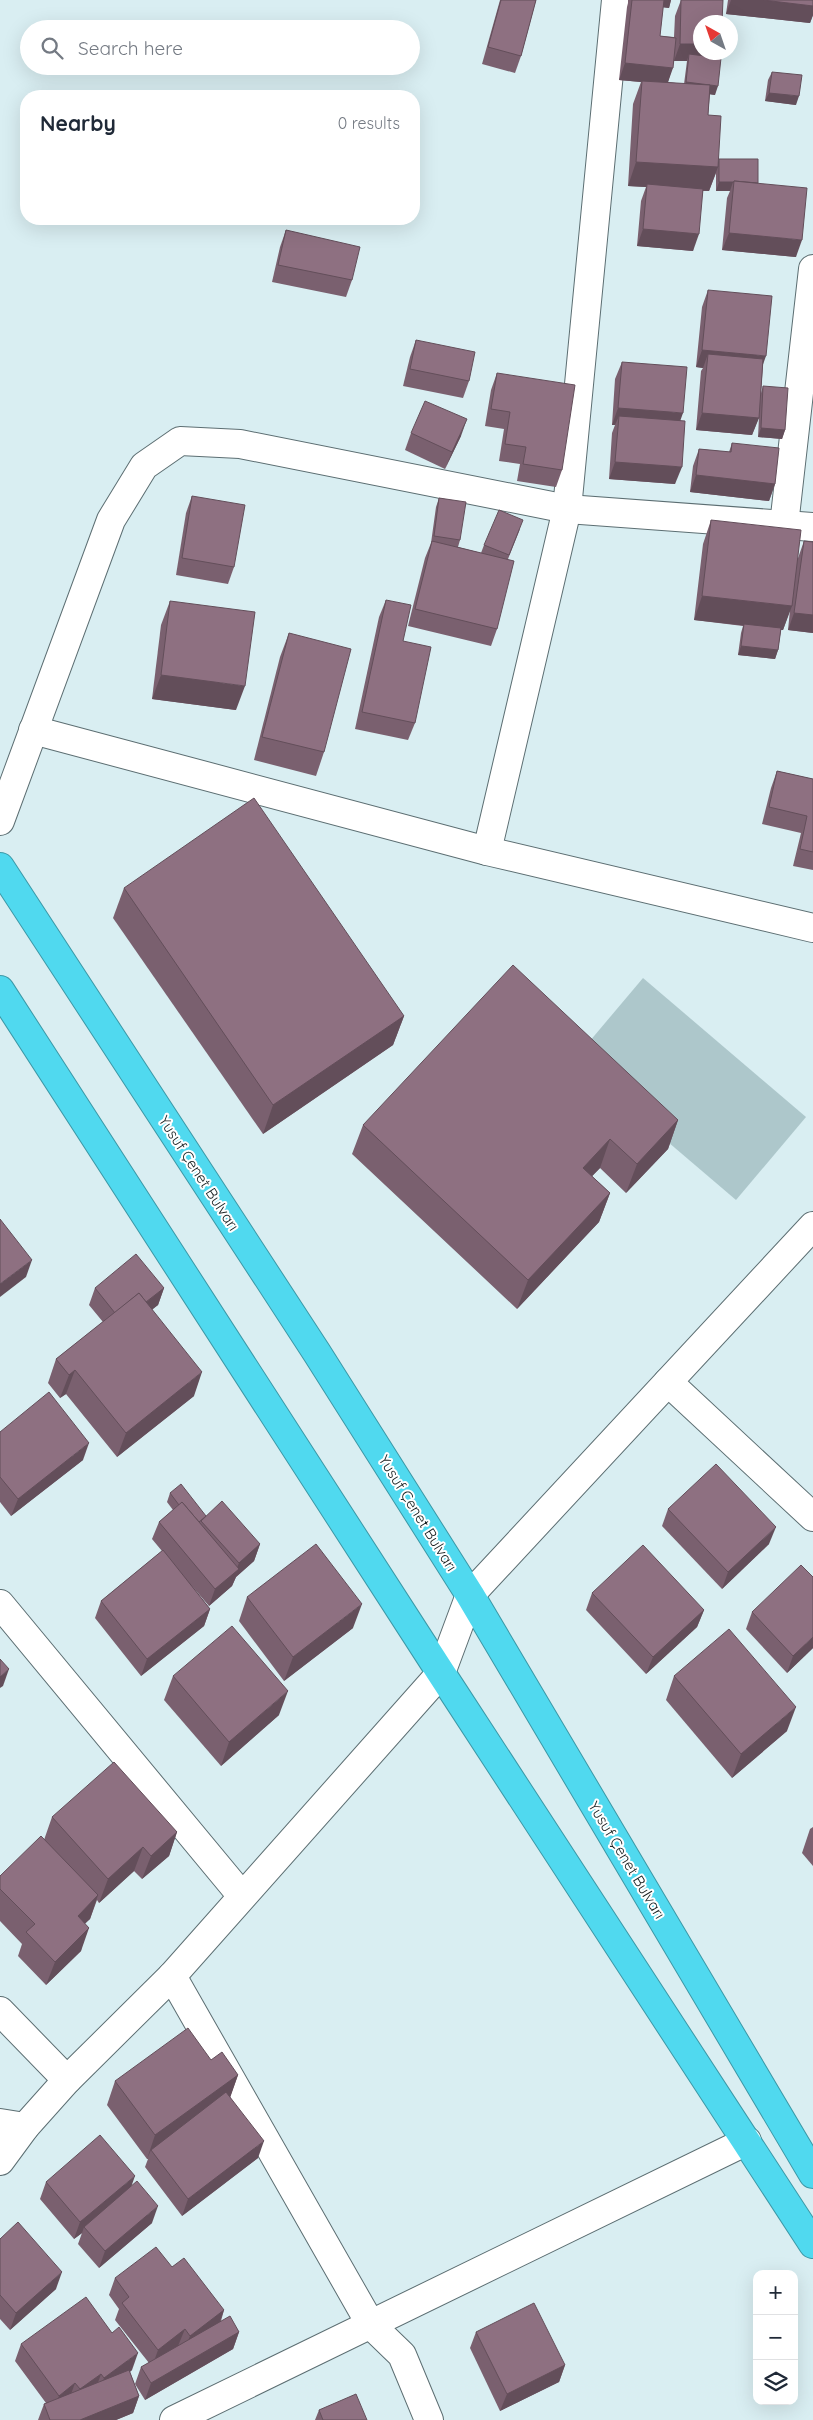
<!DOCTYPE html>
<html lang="en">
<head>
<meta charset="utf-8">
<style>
  :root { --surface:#fff; --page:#f2f2f3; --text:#1f2937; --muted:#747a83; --line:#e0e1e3 }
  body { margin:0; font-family:Quicksand,sans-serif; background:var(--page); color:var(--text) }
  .controls { position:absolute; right:15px; bottom:15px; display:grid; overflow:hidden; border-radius:10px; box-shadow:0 5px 20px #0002 }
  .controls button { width:45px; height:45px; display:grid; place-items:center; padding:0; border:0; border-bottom:1px solid var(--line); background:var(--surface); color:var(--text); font:25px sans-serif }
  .compass { position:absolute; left:693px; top:15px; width:45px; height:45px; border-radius:50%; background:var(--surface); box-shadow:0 5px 20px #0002; rotate:320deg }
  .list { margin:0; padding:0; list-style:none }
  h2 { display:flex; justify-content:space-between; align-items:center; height:65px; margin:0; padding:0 20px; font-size:21px }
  h2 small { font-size:16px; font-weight:400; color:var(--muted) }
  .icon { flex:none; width:28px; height:28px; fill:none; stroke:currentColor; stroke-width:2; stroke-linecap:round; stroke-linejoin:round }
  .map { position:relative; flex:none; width:813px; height:2420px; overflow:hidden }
  .search { position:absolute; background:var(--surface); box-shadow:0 5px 20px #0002; left:20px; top:20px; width:400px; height:55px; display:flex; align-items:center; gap:12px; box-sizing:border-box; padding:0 18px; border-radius:28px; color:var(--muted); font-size:19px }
  .panel { position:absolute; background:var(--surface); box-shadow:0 5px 20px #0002; left:20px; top:90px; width:400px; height:135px; border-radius:20px }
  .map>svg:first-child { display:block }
  .green { fill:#adc7cb }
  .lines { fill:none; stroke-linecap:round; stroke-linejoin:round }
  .minor-casing { stroke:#5c6e72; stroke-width:30 }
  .highway-casing { stroke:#3c98a6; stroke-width:30 }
  .minor { stroke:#fff; stroke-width:28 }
  .highway { stroke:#50d9ef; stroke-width:28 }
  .wall { fill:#7a606f; fill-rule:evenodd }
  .shaded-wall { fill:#634e5a }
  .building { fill:#8e7081; stroke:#634e5a }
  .labels { text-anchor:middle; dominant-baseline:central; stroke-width:4; stroke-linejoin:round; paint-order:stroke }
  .street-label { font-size:15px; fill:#161e1f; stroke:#fff }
</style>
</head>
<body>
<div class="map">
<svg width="813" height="2420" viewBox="0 0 813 2420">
  <rect width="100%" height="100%" fill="#d9eef2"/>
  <polygon class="green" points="643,978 806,1117 736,1200 573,1061"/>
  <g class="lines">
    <defs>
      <g id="minor">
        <polyline points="784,525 813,269"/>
        <polyline points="33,730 487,851 813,928"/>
        <polyline points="0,821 111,520 144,466 180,441 240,444 567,509 813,527"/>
        <polyline points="487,851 567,509 616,0"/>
        <polyline points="668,1382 813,1517"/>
        <polyline points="0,1604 242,1896"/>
        <polyline points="172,1976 371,2325 402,2355 429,2420"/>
        <polyline points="0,2011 67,2080"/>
        <polyline points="0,2123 25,2127"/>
        <polyline points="0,2161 25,2127 67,2080 172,1976 441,1673 470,1595 813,1226"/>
        <polyline points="174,2420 747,2141"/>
      </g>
      <g id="highway">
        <polyline points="0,867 317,1353 470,1595 813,2174"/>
        <polyline points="0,990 441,1673 813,2244"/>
      </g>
    </defs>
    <use href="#minor" class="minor-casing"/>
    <use href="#highway" class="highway-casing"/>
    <use href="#minor" class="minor"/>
    <use href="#highway" class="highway"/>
  </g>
  <g class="wall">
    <polygon points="500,0 536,0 521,56 515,73 482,64"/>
    <path d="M628,0H671L669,8L663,7L660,36L674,37L675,16L681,0H723L700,52H719L717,57L715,95L710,94L708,115L718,161L758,183L796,257L722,250L727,198L730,191H716V173L709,191H703L693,251L637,246L641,201L646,187L628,186L633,104L641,82L619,80L627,7L628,3ZM674,61H687L684,84L668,82Z"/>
    <polygon points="728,0 813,0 813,15 810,23 726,14"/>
    <polygon points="772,72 796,105 765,101 768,80"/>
    <polygon points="286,230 352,280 346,297 272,282 280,247"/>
    <polygon points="708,290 763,364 761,393 763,386 785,430 782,439 758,437 759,417 752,435 696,430 701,371 703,368 696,367 702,307"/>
    <polygon points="416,340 469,381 463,398 403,386 410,357"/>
    <polygon points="622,362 681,421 675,484 609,479 612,433 615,425 612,425 615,379"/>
    <polygon points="497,373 562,470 556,487 517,481 520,464 499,461 504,429 485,426 491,390"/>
    <polygon points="411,433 461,436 445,469 405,450"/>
    <polygon points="732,443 775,484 769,501 690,492 693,466 699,449 729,452"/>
    <polygon points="192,496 234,567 228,584 176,575 186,513"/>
    <polygon points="439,498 460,540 458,547 481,553 484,545 520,529 508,559 497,629 491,646 408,626 425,558 431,543 436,507"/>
    <polygon points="711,520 798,558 804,541 813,542 813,633 788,630 790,610 783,630 781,630 778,650 775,659 738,655 741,633 743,626 694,620 703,544"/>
    <polygon points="386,600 403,641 415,723 408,740 355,729 379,617"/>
    <polygon points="170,601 236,710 152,699 161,625"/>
    <polygon points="289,633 324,752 316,776 254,760 280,657"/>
    <polygon points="777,771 813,779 813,870 793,866 801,833 762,824 771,788"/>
    <polygon points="124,888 404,1016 393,1045 263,1134 113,918"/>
    <polygon points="678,1120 668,1149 626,1193 600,1168 592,1176 610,1193 599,1222 517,1309 352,1154 363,1125"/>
    <polygon points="95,1288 164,1288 158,1305 152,1309 194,1396 117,1457 66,1394 60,1398 48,1383 56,1359 103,1322 89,1305"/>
    <polygon points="0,1432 83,1460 11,1516 0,1502"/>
    <polygon points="170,1493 206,1516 260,1544 254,1561 236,1577 232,1586 209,1606 191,1585 210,1609 204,1626 141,1676 95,1618 101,1601 162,1551 152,1539 159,1522 173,1510 167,1502"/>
    <polygon points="668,1509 769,1544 722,1589 662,1526"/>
    <polygon points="592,1593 704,1610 697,1627 646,1674 586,1610"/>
    <polygon points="247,1597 353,1628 284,1681 239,1621"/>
    <polygon points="752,1612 813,1648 787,1673 746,1629"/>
    <polygon points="173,1676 279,1715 221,1766 164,1700"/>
    <polygon points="674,1676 787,1731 732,1778 666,1700"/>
    <polygon points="52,1817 177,1832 169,1856 142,1879 134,1871 99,1903 97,1900 90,1919 85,1923 81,1951 46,1985 18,1956 22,1944 0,1921 0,1876 44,1840"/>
    <polygon points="813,1827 813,1866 802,1853 810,1829"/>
    <polygon points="211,2060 238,2075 230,2097 258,2158 182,2216 145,2167 148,2159 147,2159 107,2105 115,2081"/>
    <polygon points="46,2182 131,2186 152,2223 99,2268 78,2244 82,2233 74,2239 40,2199"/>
    <polygon points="0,2239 56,2289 10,2330 0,2319"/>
    <polygon points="115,2278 224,2310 221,2321 239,2332 233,2349 145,2400 135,2384 141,2367 149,2363 115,2320 119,2309 109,2295"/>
    <polygon points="476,2332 565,2365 559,2382 500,2411 470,2348"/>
    <polygon points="112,2333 132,2370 130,2372 139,2396 133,2413 116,2420 38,2420 44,2404 46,2403 15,2361 21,2344"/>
    <polygon points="319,2410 367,2420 315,2420"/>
  </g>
  <g class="shaded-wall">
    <polygon points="632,0 671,0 669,8 632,4"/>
    <polygon points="731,0 763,0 813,6 813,15 810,23 726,14"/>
    <polygon points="680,44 700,44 700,52 719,52 716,61 689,54 687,61 674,61"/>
    <polygon points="625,63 673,68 667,85 642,81 641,82 619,80"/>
    <polygon points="686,82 718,86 715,95 683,91"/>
    <polygon points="769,93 799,96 796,105 765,101"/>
    <polygon points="636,162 718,167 709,191 647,187 647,184 646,187 628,186"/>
    <polygon points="719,182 733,182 730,191 716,191"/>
    <polygon points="643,229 699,234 693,251 637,246"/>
    <polygon points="729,233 802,240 796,257 722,250"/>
    <polygon points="702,350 766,356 760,373 708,354 703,368 696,367"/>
    <polygon points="618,408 683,413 677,430 619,416 615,425 612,425"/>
    <polygon points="702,413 759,418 752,435 696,430"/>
    <polygon points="467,419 461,436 445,469 452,452"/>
    <polygon points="761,428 785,430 782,439 758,437"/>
    <polygon points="615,462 682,467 675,484 609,479"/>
    <polygon points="696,475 775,484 769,501 690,492"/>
    <polygon points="702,596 792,606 783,630 694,620"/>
    <polygon points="794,613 813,615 813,633 788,630"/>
    <polygon points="741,646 778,650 775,659 738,655"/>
    <polygon points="161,675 245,686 236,710 152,699"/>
    <polygon points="404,1016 393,1045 263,1134 273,1105"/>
    <polygon points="678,1120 668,1149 626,1193 637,1164"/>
    <polygon points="610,1139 600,1168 572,1197 583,1168"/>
    <polygon points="610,1193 599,1222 517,1309 528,1280"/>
    <polygon points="32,1260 26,1277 0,1297 0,1284"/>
    <polygon points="164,1288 158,1305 137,1322 143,1305"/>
    <polygon points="75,1370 66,1394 60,1398 69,1375"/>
    <polygon points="202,1372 194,1396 117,1457 126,1433"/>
    <polygon points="89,1443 83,1460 11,1516 18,1499"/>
    <polygon points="776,1527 769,1544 722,1589 728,1572"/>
    <polygon points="260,1544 254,1561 236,1577 232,1586 209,1606 215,1589 235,1572 239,1563"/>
    <polygon points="362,1604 353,1628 284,1681 293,1657"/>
    <polygon points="210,1609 204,1626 141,1676 147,1659"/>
    <polygon points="704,1610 697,1627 646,1674 653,1657"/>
    <polygon points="813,1637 813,1648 787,1673 793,1656"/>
    <polygon points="9,1669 3,1686 0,1688 0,1677"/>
    <polygon points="288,1691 279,1715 221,1766 229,1742"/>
    <polygon points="796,1707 787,1731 732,1778 741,1754"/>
    <polygon points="177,1832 169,1856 142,1879 151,1856"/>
    <polygon points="143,1847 134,1871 99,1903 108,1879"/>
    <polygon points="98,1895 90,1919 69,1939 78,1916"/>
    <polygon points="89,1928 81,1951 46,1985 55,1962"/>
    <polygon points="238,2075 230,2098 151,2150 147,2159 155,2135"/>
    <polygon points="264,2141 258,2158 182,2216 188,2199"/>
    <polygon points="135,2176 129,2193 84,2227 82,2233 74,2239 80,2222"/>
    <polygon points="158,2206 152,2223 99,2268 105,2251"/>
    <polygon points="62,2272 56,2289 10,2330 16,2313"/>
    <polygon points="224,2310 218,2327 183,2353 190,2336"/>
    <polygon points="185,2329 178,2346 152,2367 158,2350"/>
    <polygon points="239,2332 233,2349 145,2400 151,2383"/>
    <polygon points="138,2353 132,2370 98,2395 104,2378"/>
    <polygon points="565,2365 559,2382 500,2411 507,2394"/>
    <polygon points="101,2374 95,2391 80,2389"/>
    <polygon points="75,2383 69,2400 52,2413 59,2396"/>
    <polygon points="139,2396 133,2413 116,2420 80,2420"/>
  </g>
  <g class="building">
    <polygon points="501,0 536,0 521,56 488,47"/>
    <polygon points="632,0 664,0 660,36 676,38 673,68 625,63"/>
    <polygon points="681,0 723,0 722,22 700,22 700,44 680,44"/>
    <polygon points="763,0 813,0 813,6"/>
    <polygon points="689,54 721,58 718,86 686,82"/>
    <polygon points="772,72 802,75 799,96 769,93"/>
    <polygon points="642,81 710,85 708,115 721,116 718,167 636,162"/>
    <polygon points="719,159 758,159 758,183 734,181 734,182 719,182"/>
    <polygon points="734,181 807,188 802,240 729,233"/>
    <polygon points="647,184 703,189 699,234 643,229"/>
    <polygon points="286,230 360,247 352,280 278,265"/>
    <polygon points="708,290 772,296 766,356 702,350"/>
    <polygon points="416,340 475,352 469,381 410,369"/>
    <polygon points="708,354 763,359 759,418 702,413"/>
    <polygon points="622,362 687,367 683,413 618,408"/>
    <polygon points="497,373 575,385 562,470 523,464 526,447 505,444 510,412 491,409"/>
    <polygon points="763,386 788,388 785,430 761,428"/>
    <polygon points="425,401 467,419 452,452 411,433"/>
    <polygon points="619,416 685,421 682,467 615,462"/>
    <polygon points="732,443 779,448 775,484 696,475 699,449 731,452"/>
    <polygon points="192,496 245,505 234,567 182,558"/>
    <polygon points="439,498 466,502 460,540 434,536"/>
    <polygon points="499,510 523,520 509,555 484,545"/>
    <polygon points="711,520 801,530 792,606 702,596"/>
    <polygon points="432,541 514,561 497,629 415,609"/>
    <polygon points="804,541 813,542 813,615 794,613"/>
    <polygon points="386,600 411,605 403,641 431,647 415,723 362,712"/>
    <polygon points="170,601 255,612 245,686 161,675"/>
    <polygon points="744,624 781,628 778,650 741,646"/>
    <polygon points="289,633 351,649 324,752 262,737"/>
    <polygon points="777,771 813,779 813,852 800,849 807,816 769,807"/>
    <polygon points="254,798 404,1016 273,1105 124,888"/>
    <polygon points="513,965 678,1120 637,1164 610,1139 583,1168 610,1193 528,1280 363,1125"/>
    <polygon points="0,1219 32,1260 0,1284"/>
    <polygon points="136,1254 164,1288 146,1302 139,1293 115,1313 95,1288"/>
    <polygon points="139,1293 202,1372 126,1433 75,1370 69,1375 56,1359"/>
    <polygon points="49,1392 89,1443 18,1499 0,1477 0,1432"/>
    <polygon points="716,1464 776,1527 728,1572 668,1509"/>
    <polygon points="181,1484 206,1516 199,1522 182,1502 179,1505 170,1493"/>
    <polygon points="222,1501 260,1544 239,1563 201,1521"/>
    <polygon points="182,1502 239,1569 215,1589 159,1522"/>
    <polygon points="316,1544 362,1604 293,1657 247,1597"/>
    <polygon points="643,1545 704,1610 653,1657 592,1593"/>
    <polygon points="163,1550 210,1609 147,1659 101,1601"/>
    <polygon points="801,1565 813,1577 813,1637 793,1656 752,1612"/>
    <polygon points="232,1626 288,1691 229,1742 173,1676"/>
    <polygon points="729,1629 796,1707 741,1754 674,1676"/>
    <polygon points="0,1659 9,1669 0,1677"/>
    <polygon points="114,1762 177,1832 151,1856 143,1847 108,1879 52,1817"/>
    <polygon points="41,1836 98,1895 78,1916 89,1928 55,1962 26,1932 35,1924 0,1889 0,1876"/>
    <polygon points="188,2028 211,2060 222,2052 238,2075 155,2135 115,2081"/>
    <polygon points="226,2092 264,2141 188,2199 151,2150"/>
    <polygon points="100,2135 135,2176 80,2222 46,2182"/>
    <polygon points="137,2181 158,2206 105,2251 84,2227"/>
    <polygon points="18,2222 62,2272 16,2313 0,2295 0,2239"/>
    <polygon points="156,2247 172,2267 184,2258 224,2310 190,2336 185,2329 158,2350 122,2303 129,2297 115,2278"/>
    <polygon points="86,2297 112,2333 119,2327 138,2353 104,2378 101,2374 80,2389 75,2383 59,2396 21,2344"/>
    <polygon points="534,2303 565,2365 507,2394 476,2332"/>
    <polygon points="230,2316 239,2332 151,2383 141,2367"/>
    <polygon points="129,2370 139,2396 80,2420 50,2420 44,2404"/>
    <polygon points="356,2394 367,2420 323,2420 319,2410"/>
  </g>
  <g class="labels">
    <g class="street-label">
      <text transform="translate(199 1173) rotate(57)">Yusuf Çenet Bulvarı</text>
      <text transform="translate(418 1513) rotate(58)">Yusuf Çenet Bulvarı</text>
      <text transform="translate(627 1860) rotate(59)">Yusuf Çenet Bulvarı</text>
    </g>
  </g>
</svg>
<div class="controls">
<button>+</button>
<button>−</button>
<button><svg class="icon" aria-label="layers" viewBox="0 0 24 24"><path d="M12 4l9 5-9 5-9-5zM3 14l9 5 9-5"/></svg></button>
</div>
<svg class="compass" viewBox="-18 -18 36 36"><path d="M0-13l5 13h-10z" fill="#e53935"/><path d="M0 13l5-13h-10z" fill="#747a83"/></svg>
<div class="search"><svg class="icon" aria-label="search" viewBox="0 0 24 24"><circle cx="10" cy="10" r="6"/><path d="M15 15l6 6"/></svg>Search here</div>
<section class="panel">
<h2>Nearby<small>0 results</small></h2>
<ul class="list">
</ul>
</section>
</div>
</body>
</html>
